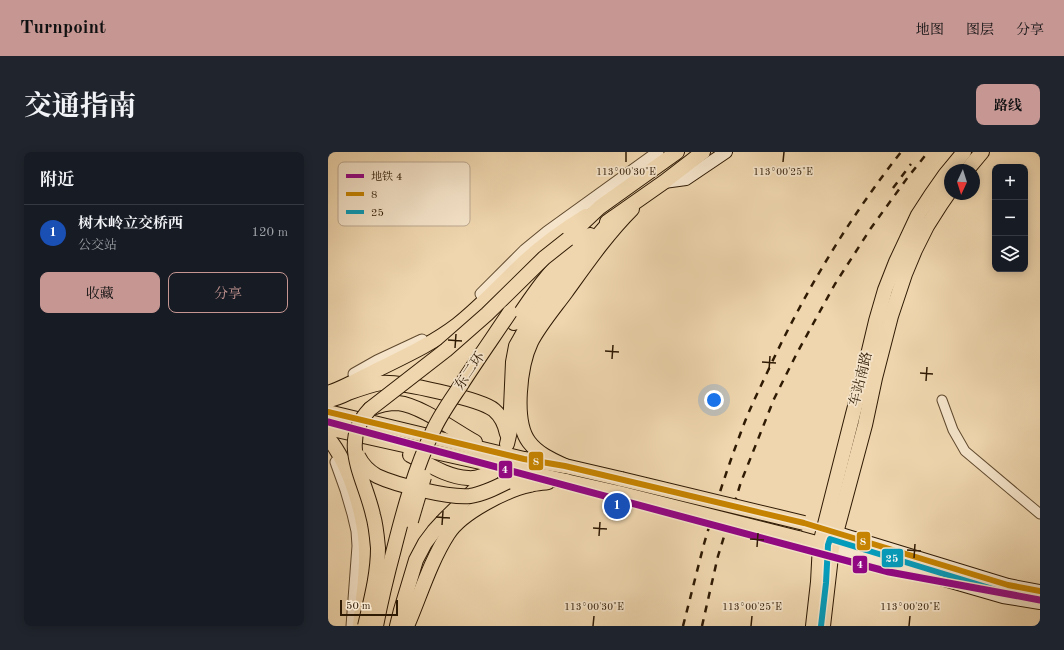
<!DOCTYPE html>
<html lang="zh">
<head>
<meta charset="utf-8">
<style>
  :root { --surface:#171b24; --page:#20242c; --text:#f1f3f6; --muted:#9ea1a6; --line:#363941; --accent:#c59692 }
  body { margin:0; font-family:"Old Standard TT","Noto Serif SC",serif; background:var(--page); color:var(--text) }
  .controls { position:absolute; right:12px; top:12px; display:grid; overflow:hidden; border-radius:8px; box-shadow:0 2px 10px #0003 }
  .controls button { width:36px; height:36px; display:grid; place-items:center; padding:0; border:0; border-bottom:1px solid var(--line); background:var(--surface); color:var(--text); font:20px sans-serif }
  .compass { position:absolute; left:616px; top:12px; width:36px; height:36px; border-radius:50%; background:var(--surface); box-shadow:0 2px 10px #0003; rotate:184deg }
  .scale { position:absolute; left:12px; bottom:10px; width:58px; box-sizing:border-box; padding-left:4px; border:2px solid #2f1a04; border-top:0; font-size:11px; line-height:14px; white-space:nowrap; color:#2f1a04; -webkit-text-stroke:3px #f5e4ca; paint-order:stroke }
  .you { position:absolute; left:386px; top:248px; width:14px; height:14px; margin:-10px; border:3px solid #fff; border-radius:50%; background:#1a73e8; box-shadow:0 0 0 6px #1a73e833 }
  .badge { display:grid; place-items:center; width:26px; height:26px; border-radius:50%; background:var(--accent); color:#fff; font-size:13px; font-weight:700 }
  .pin { position:absolute; translate:-50% -50%; border:2px solid #fff; box-shadow:0 1px 4px #0006 }
  .list { margin:0; padding:0; list-style:none }
  h2 { display:flex; justify-content:space-between; align-items:center; height:52px; margin:0; padding:0 16px; font-size:17px }
  h2 small { font-size:13px; font-weight:400; color:var(--muted) }
  .list li { display:grid; grid-template-columns:26px 1fr auto; gap:12px; align-items:center; box-sizing:border-box; height:56px; padding:0 16px; border-top:1px solid var(--line) }
  .list b { display:block; font-size:15px; white-space:nowrap }
  .list p { margin:0; font-size:13px; white-space:nowrap; color:var(--muted) }
  .list em { font-size:13px; font-style:normal; color:var(--muted) }
  .actions { display:flex; gap:8px; padding:12px 16px }
  .actions a { flex:1; padding:9px 0; border:1px solid var(--accent); border-radius:8px; text-align:center; font-size:14px; color:var(--accent) }
  .actions .main { background:var(--accent); color:#111 }
  .icon { flex:none; width:22px; height:22px; fill:none; stroke:currentColor; stroke-width:2; stroke-linecap:round; stroke-linejoin:round }
  .map { position:relative; flex:none; width:712px; height:474px; overflow:hidden; border-radius:8px }
  header { display:flex; align-items:center; gap:24px; box-sizing:border-box; height:56px; padding:0 20px; background:var(--accent); color:#111 }
  header strong { font-size:19px }
  nav { display:flex; gap:22px; margin-inline-start:auto; font-size:14px }
  .intro { display:flex; align-items:center; justify-content:space-between; box-sizing:border-box; height:96px; padding:0 24px }
  h1 { margin:0; font-size:28px }
  .button { padding:10px 18px; border-radius:8px; background:var(--accent); color:#111; font-size:14px; font-weight:700 }
  main { display:flex; gap:24px; padding:0 24px }
  aside { flex:1; background:var(--surface); border-radius:8px; box-shadow:0 2px 10px #0003 }
  .map>svg:first-child { display:block }
  .lines { fill:none; stroke-linecap:round; stroke-linejoin:round }
  .minor-casing { stroke:#5f492e; stroke-width:11 }
  .tertiary-casing { stroke:#5f492e; stroke-width:13 }
  .secondary-casing { stroke:#2f1a04; stroke-width:14 }
  .primary-casing { stroke:#2f1a04; stroke-width:16 }
  .trunk-casing { stroke:#2f1a04; stroke-width:16 }
  .minor { stroke:#f5e4ca; stroke-width:9 }
  .tertiary { stroke:#f5e4ca; stroke-width:11 }
  .secondary { stroke:#f5e4ca; stroke-width:12 }
  .primary { stroke:#efd6ae; stroke-width:14 }
  .trunk { stroke:#efd6ae; stroke-width:14 }
  .rail { stroke:#2f1a04; stroke-width:2.5; stroke-dasharray:7 7; stroke-linecap:butt }
  .primary-bridge-casing { stroke:#2f1a04; stroke-width:16; stroke-linecap:butt }
  .trunk-bridge-casing { stroke:#2f1a04; stroke-width:16; stroke-linecap:butt }
  .primary-bridge { stroke:#efd6ae; stroke-width:14 }
  .trunk-bridge { stroke:#efd6ae; stroke-width:14 }
  .bus-1-casing { stroke:#f5e4ca; stroke-width:9 }
  .bus-2-casing { stroke:#f5e4ca; stroke-width:9 }
  .bus-1 { stroke:#c58301; stroke-width:6 }
  .bus-2 { stroke:#059bba; stroke-width:6 }
  .metro-1-casing { stroke:#f5e4ca; stroke-width:10 }
  .metro-1 { stroke:#920783; stroke-width:7 }
  .ticks { fill:none; stroke:#2f1a04; stroke-width:1.5 }
  .labels { text-anchor:middle; dominant-baseline:central; stroke-width:3.5; stroke-linejoin:round; paint-order:stroke }
  .street-label { font-size:14px; fill:#2f1a04; stroke:#f5e4ca }
  .key { fill:#f5e4ca; stroke:#baa78f; stroke-width:1 }
  .key-label { font-size:11px; fill:#2f1a04 }
  .ticks-label { font-size:10px; text-anchor:middle; fill:#2f1a04; stroke:#f5e4ca; stroke-width:3.5; stroke-linejoin:round; paint-order:stroke }
  .line-badge { stroke:#f5e4ca; stroke-width:1.5 }
  .badge-label { font-size:11px; text-anchor:middle; font-weight:bold; fill:#fff }
</style>
</head>
<body>
<header>
<strong>Turnpoint</strong>
<nav><a>地图</a><a>图层</a><a>分享</a></nav>
</header>
<div class="intro"><h1>交通指南</h1><a class="button">路线</a></div>
<main>
<aside>
<h2>附近<small></small></h2>
<ul class="list">
<li><span class="badge" style="background:#1a4fb4">1</span><div><b>树木岭立交桥西</b><p>公交站</p></div><em>120 m</em></li>
</ul>
<div class="actions"><a class="main">收藏</a><a>分享</a></div>
</aside>
<div class="map">
<svg width="712" height="474" viewBox="0 0 712 474">
  <rect width="100%" height="100%" fill="#efd6ae"/>
  <filter id="stains"><feTurbulence type="fractalNoise" baseFrequency=".005" numOctaves="4"/><feColorMatrix values="0 0 0 0 .2 0 0 0 0 .09 0 0 0 0 .02 0 0 0 .5 -.17"/></filter>
  <radialGradient id="worn" r=".72"><stop offset=".6" stop-color="#630" stop-opacity="0"/><stop offset="1" stop-color="#630" stop-opacity=".3"/></radialGradient>
  <g class="lines">
    <defs>
      <polyline id="minor" points="614,248 625,278 637,299 712,362"/>
      <g id="tertiary">
        <polyline points="153,142 197,98 219,80 330,0"/>
        <polyline points="26,222 49,209 94,188"/>
        <polyline points="8,310 18,338 25,362 29,379 30,394 24,474"/>
      </g>
      <g id="secondary">
        <polyline points="336,30 358,27 398,0"/>
        <polyline points="500,378 680,433 712,439"/>
        <polyline points="495,393 675,445 712,451"/>
      </g>
      <g id="primary">
        <polyline points="639,18 654,0"/>
        <path d="M0,241C16,236 32,226 47,219C75,205 104,192 129,173C152,155 172,133 193,113C213,94 235,78 258,64"/>
        <path d="M42,257C51,253 60,251 70,251C92,253 127,279 147,290"/>
        <polyline points="0,260 196,307 237,314 293,327"/>
        <polyline points="0,276 291,341"/>
        <path d="M0,286C22,312 38,367 38,401C39,425 34,450 32,474"/>
        <path d="M82,303C100,312 119,325 140,326C149,327 158,323 167,318"/>
        <path d="M237,314C224,308 210,302 201,290C185,269 192,213 203,190C211,174 227,155 238,140C259,111 279,82 304,57"/>
        <polyline points="470,386 492,392"/>
        <path d="M79,474C92,444 102,410 120,382C133,361 178,338 202,333C208,331 214,331 220,330"/>
        <polyline points="485,474 490,430 492,392 525,262 534,228 548,169 557,138 568,110 590,63 603,43 617,23 636,0"/>
        <polyline points="495,474 504,396 537,273 547,226 563,164 577,122 587,98 599,74 613,52 622,39"/>
      </g>
      <g id="trunk">
        <polyline points="279,70 336,30 375,0"/>
        <polyline points="233,95 255,71 272,55 349,0"/>
        <path d="M186,171C204,144 223,116 247,95C252,90 257,87 262,83"/>
        <path d="M0,248C7,247 14,244 20,241C31,237 42,233 53,231C70,229 153,247 166,258C173,264 177,272 179,282"/>
        <polyline points="179,292 182,279 185,210 188,194 192,187 198,176 235,124 285,66"/>
        <path d="M179,330C200,323 217,327 238,329"/>
        <polyline points="69,474 73,458 88,408 97,391 106,379 117,367 167,318"/>
      </g>
    </defs>
    <use href="#minor" class="minor-casing"/>
    <use href="#tertiary" class="tertiary-casing"/>
    <use href="#secondary" class="secondary-casing"/>
    <use href="#primary" class="primary-casing"/>
    <use href="#trunk" class="trunk-casing"/>
    <use href="#minor" class="minor"/>
    <use href="#tertiary" class="tertiary"/>
    <use href="#secondary" class="secondary"/>
    <use href="#primary" class="primary"/>
    <use href="#trunk" class="trunk"/>
    <g class="rail">
      <polyline points="565,36 583,12"/>
      <path d="M355,474C362,447 369,419 376,392C387,354 399,317 413,280C422,255 434,232 445,208C481,133 522,65 573,0"/>
      <polyline points="374,474 390,404 413,330 446,247 469,201 507,132 543,76 580,25 600,0"/>
    </g>
    <defs>
      <g id="primary-bridge">
        <polyline points="293,327 476,371"/>
        <polyline points="291,341 470,386"/>
      </g>
      <g id="trunk-bridge">
        <path d="M30,304C34,312 40,319 49,324C68,333 121,346 142,344C155,342 167,336 179,330"/>
        <polyline points="83,369 96,325"/>
        <path d="M37,474C43,448 50,422 50,396C49,385 48,373 45,363C37,326 10,290 42,257L118,198L159,162L216,106L240,87"/>
        <path d="M48,474C53,448 59,423 66,397C76,357 87,317 105,279C112,263 123,248 133,233C149,208 166,184 182,160"/>
      </g>
    </defs>
    <use href="#primary-bridge" class="primary-bridge-casing"/>
    <use href="#trunk-bridge" class="trunk-bridge-casing"/>
    <use href="#primary-bridge" class="primary-bridge"/>
    <use href="#trunk-bridge" class="trunk-bridge"/>
    <defs>
      <polyline id="bus-1" points="0,260 196,307 237,314 476,371 680,433 712,439"/>
      <polyline id="bus-2" points="493,474 498,431 500,393 502,387 678,441 711,447"/>
    </defs>
    <use href="#bus-1" class="bus-1-casing"/>
    <use href="#bus-2" class="bus-2-casing"/>
    <use href="#bus-1" class="bus-1"/>
    <use href="#bus-2" class="bus-2"/>
    <defs>
      <polyline id="metro-1" points="0,270 561,420 712,448"/>
    </defs>
    <use href="#metro-1" class="metro-1-casing"/>
    <use href="#metro-1" class="metro-1"/>
  </g>
  <path class="ticks" d="M298,10V0M455,10L456,0M120,188L134,189M127,196L128,182M277,199L291,200M284,207L285,193M434,210L448,211M441,218L442,204M592,221L605,222M598,229L599,215M108,365L122,366M114,373L115,359M265,376L279,377M271,384L272,370M422,387L436,388M429,395L430,381M579,398L593,399M586,406L587,392M265,474L266,464M423,474L424,464M581,474L582,464"/>
  <g class="labels">
    <g class="street-label">
      <text transform="translate(142 219) rotate(-56)">东二环</text>
      <text transform="translate(533 227) rotate(-76)">车站南路</text>
    </g>
  </g>
  <rect x="10" y="10" width="132" height="64" rx="6" class="key"/>
  <rect x="18" y="22" width="18" height="4" fill="#920783"/>
  <rect x="18" y="40" width="18" height="4" fill="#c58301"/>
  <rect x="18" y="58" width="18" height="4" fill="#059bba"/>
  <g class="key-label">
    <text x="43" y="28">地铁 4</text>
    <text x="43" y="46">8</text>
    <text x="43" y="64">25</text>
  </g>
  <g class="ticks-label">
    <text x="298" y="23">113°00'30"E</text>
    <text x="455" y="23">113°00'25"E</text>
    <text x="266" y="458">113°00'30"E</text>
    <text x="424" y="458">113°00'25"E</text>
    <text x="582" y="458">113°00'20"E</text>
  </g>
  <g class="line-badge">
    <rect x="200" y="299" width="16" height="20" rx="4" fill="#c58301"/>
    <rect x="170" y="308" width="15" height="19" rx="4" fill="#920783"/>
    <rect x="528" y="379" width="15" height="20" rx="4" fill="#c58301"/>
    <rect x="553" y="396" width="23" height="20" rx="4" fill="#059bba"/>
    <rect x="524" y="403" width="16" height="19" rx="4" fill="#920783"/>
  </g>
  <g class="badge-label">
    <text x="208" y="313">8</text>
    <text x="177" y="321">4</text>
    <text x="535" y="393">8</text>
    <text x="564" y="410">25</text>
    <text x="532" y="416">4</text>
  </g>
  <rect width="100%" height="100%" filter="url(#stains)"/>
  <rect width="100%" height="100%" fill="url(#worn)"/>
</svg>
<div class="controls">
<button>+</button>
<button>−</button>
<button><svg class="icon" aria-label="layers" viewBox="0 0 24 24"><path d="M12 4l9 5-9 5-9-5zM3 14l9 5 9-5"/></svg></button>
</div>
<svg class="compass" viewBox="-18 -18 36 36"><path d="M0-13l5 13h-10z" fill="#e53935"/><path d="M0 13l5-13h-10z" fill="#9ea1a6"/></svg>
<div class="scale">50 m</div>
<div class="you"></div>
<div class="pin badge" style="left:289px;top:354px;background:#1a4fb4">1</div>
</div>
</main>
</body>
</html>
